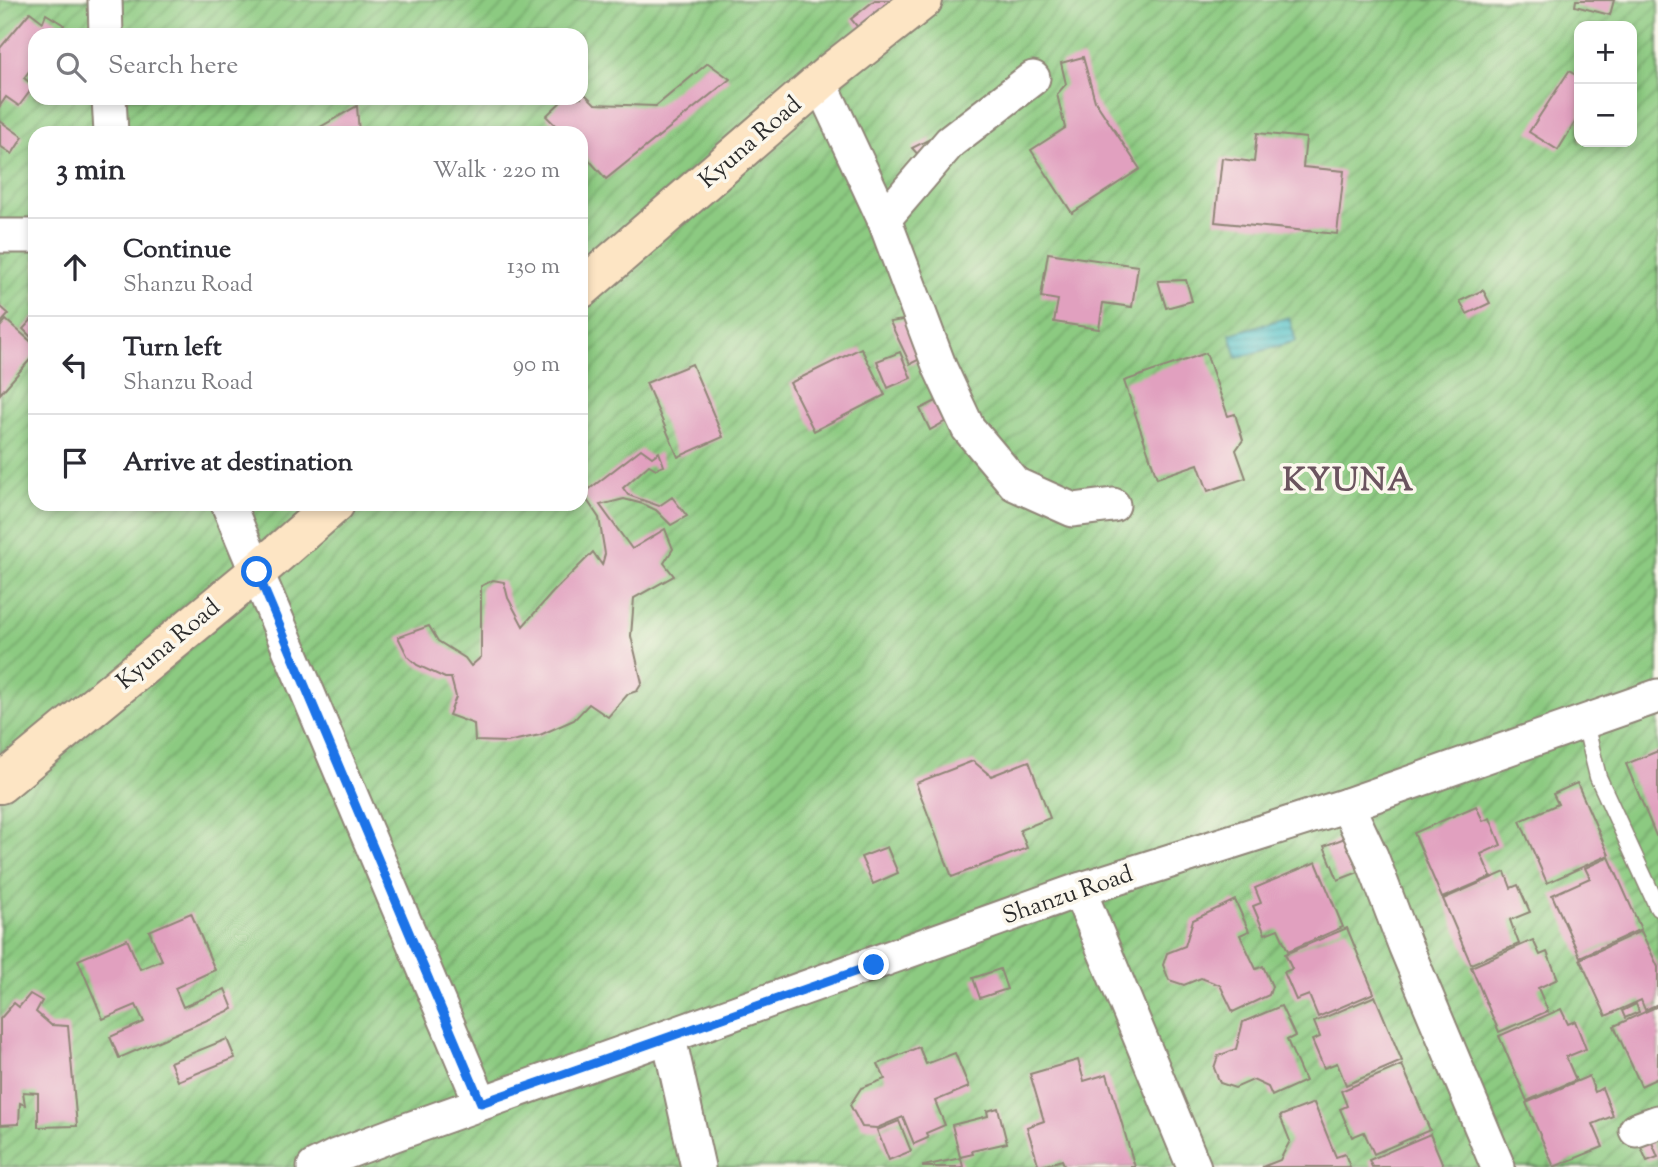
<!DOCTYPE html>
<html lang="en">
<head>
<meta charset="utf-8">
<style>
  :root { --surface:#fff; --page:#f7f7f7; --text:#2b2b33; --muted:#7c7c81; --line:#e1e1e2 }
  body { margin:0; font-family:"Sorts Mill Goudy",serif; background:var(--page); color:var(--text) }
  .controls { position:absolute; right:21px; top:21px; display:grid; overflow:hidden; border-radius:14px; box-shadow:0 4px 10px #0003 }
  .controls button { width:63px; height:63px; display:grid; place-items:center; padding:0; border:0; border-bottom:2px solid var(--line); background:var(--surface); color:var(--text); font:35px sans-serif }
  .stop { position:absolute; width:21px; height:21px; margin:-16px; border:5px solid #1a73e8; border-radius:50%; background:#fff }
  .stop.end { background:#1a73e8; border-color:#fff; box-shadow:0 2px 7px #0008 }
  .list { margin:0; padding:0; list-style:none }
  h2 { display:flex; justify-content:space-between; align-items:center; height:91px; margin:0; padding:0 28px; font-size:30px }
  h2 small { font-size:23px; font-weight:400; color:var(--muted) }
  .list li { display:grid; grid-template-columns:46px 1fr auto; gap:21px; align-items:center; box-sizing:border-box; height:98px; padding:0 28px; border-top:2px solid var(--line) }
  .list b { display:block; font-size:26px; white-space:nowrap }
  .list p { margin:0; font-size:23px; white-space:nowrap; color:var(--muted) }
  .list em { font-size:23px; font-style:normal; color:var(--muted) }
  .icon { flex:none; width:38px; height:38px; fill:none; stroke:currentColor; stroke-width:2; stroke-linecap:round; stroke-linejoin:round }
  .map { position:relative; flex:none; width:1658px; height:1167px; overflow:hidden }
  .search { position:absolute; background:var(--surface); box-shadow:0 4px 10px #0003; left:28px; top:28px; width:560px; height:77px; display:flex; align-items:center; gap:18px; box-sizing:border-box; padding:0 24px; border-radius:21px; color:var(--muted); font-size:26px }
  .panel { position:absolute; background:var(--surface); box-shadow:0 4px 10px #0003; left:28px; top:126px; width:560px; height:385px; border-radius:21px }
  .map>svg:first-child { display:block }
  .garden { fill:url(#garden-furrows); stroke:#5c7a56; stroke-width:2; fill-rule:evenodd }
  .water { fill:url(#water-rules); stroke:#40767a; stroke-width:2 }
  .building { fill:#e1a0bf }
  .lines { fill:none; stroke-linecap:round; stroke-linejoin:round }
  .service-casing { stroke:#908678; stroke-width:19 }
  .minor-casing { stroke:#908678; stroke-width:37 }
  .secondary-casing { stroke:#908678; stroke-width:42 }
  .service { stroke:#fff; stroke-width:16 }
  .minor { stroke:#fff; stroke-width:33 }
  .secondary { stroke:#fde5c4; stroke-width:38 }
  .route { stroke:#1a73e8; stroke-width:9 }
  .labels { text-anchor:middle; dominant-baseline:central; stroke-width:7; stroke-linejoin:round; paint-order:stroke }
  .street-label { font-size:24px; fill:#2b2b2b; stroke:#fbf7ec }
  .district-label { font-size:32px; font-weight:bold; letter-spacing:2px; fill:#6b545f; stroke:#fbf7ec }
</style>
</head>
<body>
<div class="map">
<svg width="1658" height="1167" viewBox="0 0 1658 1167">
  <defs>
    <pattern id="garden-furrows" width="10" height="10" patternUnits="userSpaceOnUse" patternTransform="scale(1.75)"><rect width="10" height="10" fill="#8cca81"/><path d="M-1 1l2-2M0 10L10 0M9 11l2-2" fill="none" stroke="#73a46a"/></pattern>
    <pattern id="water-rules" width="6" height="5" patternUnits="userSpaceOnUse" patternTransform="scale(1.75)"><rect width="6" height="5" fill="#54c2c8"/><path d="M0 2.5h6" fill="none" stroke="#469ea3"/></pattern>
  </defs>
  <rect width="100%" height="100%" fill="#fbf7ec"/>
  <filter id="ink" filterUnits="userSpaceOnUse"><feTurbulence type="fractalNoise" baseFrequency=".0143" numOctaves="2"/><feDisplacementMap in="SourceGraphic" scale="14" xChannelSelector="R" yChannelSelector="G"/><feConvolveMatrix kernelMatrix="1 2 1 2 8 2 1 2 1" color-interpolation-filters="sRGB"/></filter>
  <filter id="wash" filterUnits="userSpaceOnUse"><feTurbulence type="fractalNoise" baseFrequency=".00686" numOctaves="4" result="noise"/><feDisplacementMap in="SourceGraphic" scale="28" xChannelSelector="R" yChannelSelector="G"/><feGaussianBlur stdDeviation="1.57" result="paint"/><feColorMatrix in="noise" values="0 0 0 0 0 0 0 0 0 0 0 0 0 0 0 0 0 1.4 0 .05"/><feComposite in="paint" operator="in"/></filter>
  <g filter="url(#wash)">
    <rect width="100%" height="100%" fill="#f4e0c5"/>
    <path class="garden" d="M0,0H1658V1167H0ZM1579,26H1632V142H1579ZM35,35H581V98H35ZM35,133H581V504H35Z"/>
    <polygon class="water" points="1289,317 1296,341 1237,358 1230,334"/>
    <g id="blocks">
      <g class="building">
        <polygon points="875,0 897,0 860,30 851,19"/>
        <polygon points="1576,0 1614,0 1610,15 1575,6"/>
        <polygon points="30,12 43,22 46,14 64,25 57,35 35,35 35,63 24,78 34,86 19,106 6,97 0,106 0,48"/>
        <polygon points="1083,57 1095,101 1140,169 1072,213 1031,150 1065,128 1057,94 1066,84 1061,63"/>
        <polygon points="708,63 730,79 606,179 581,151 581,133 563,133 546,116 565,98 581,98 581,90 595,104 656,106"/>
        <polygon points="1569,71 1579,77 1579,116 1558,150 1529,132"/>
        <polygon points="357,106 359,133 310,133"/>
        <polygon points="0,121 23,137 12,154 0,146"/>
        <polygon points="1257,133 1306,138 1303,167 1344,171 1337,234 1215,222 1222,158 1254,162"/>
        <polygon points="932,138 921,158 912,148"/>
        <polygon points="1048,253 1138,266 1132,307 1103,303 1099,329 1054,322 1058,300 1041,297"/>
        <polygon points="1186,280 1192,301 1166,308 1158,281"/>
        <polygon points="1483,290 1490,303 1467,314 1460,301"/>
        <polygon points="0,306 9,314 0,324"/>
        <polygon points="35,316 35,341 23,329"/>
        <polygon points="909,319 926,356 910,364 890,322"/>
        <polygon points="6,320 35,345 35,354 0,394 0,327"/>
        <polygon points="861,348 885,395 814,431 790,383"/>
        <polygon points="900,352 911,378 888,388 877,361"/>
        <polygon points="1206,353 1228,416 1235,414 1243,440 1236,450 1246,478 1208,491 1198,464 1157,478 1124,381"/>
        <polygon points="692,364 723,437 678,457 646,383"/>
        <polygon points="936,401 946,421 930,430 920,409"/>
        <polygon points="641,449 652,457 659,452 664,466 656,469 649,465 623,488 628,495 659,506 672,497 687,516 671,525 656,510 643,504 624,499 600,505 632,549 665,529 673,549 664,563 674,576 634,598 631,636 642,683 637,691 628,694 608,717 589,704 574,720 540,735 507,742 475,741 474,724 449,715 456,697 451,678 445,678 417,665 408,657 398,637 429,626 438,641 465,658 471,666 481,657 481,586 493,580 504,582 508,598 523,626 553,592 593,552 602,565 605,554 599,518 583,494"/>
        <polygon points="1658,751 1658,835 1656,836 1626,764"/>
        <polygon points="973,761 991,776 1029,761 1050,818 1020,830 1027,848 952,877 916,783"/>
        <polygon points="1577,783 1609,855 1547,883 1520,821 1558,804 1553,794"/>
        <polygon points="1476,806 1483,821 1490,818 1501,845 1481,854 1491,877 1442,898 1414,833"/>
        <polygon points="1350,836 1364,870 1338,880 1324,846"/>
        <polygon points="887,847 898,873 873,884 861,857"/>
        <polygon points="1609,857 1641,929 1580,957 1552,895 1590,878 1585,868"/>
        <polygon points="1316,862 1343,927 1288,951 1278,929 1265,934 1253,906 1261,903 1255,888"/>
        <polygon points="1505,872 1511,888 1518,885 1530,912 1510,920 1519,944 1471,964 1443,899"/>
        <polygon points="1235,900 1249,931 1240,935 1256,969 1263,966 1272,986 1269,995 1233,1012 1220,985 1201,978 1184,985 1169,980 1163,965 1167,953 1185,946 1193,920"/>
        <polygon points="191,913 215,970 175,988 183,1007 225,989 233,1009 119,1058 110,1037 144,1022 136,1005 103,1019 78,960 127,939 140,969 162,960 149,931"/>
        <polygon points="1347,928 1374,993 1318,1017 1309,995 1296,1000 1284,972 1292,969 1285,954"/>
        <polygon points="1641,931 1658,967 1658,1004 1645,1010 1641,1000 1606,1016 1580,959"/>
        <polygon points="1533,940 1540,955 1547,952 1558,979 1538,988 1548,1011 1499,1032 1471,967"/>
        <polygon points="1000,969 1007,989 980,998 973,978"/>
        <polygon points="30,994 42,1001 36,1012 51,1025 68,1026 77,1126 38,1127 38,1093 23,1092 25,1105 20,1103 19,1124 0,1125 0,1019 14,1003 19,1007"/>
        <polygon points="1375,996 1402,1061 1346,1085 1337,1063 1324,1068 1312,1040 1320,1037 1314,1022"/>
        <polygon points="1636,1004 1639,1012 1625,1018 1622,1011"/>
        <polygon points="1281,1006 1295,1036 1287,1040 1305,1081 1272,1096 1268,1087 1253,1080 1235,1088 1220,1083 1214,1068 1218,1056 1236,1049 1243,1022"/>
        <polygon points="1658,1006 1658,1078 1641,1086 1614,1026"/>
        <polygon points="1561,1009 1568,1024 1575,1021 1586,1049 1566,1057 1576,1080 1527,1101 1499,1036"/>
        <polygon points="227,1039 235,1058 178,1081 170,1062"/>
        <polygon points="919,1047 926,1064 955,1053 969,1087 935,1101 945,1125 926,1133 928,1138 914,1144 903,1117 877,1128 862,1127 850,1105 861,1088 885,1079 878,1064"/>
        <polygon points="1078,1060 1084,1081 1107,1074 1135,1167 1065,1167 1062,1160 1039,1167 1027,1127 1044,1121 1030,1074"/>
        <polygon points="1402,1065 1430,1130 1374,1154 1364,1132 1352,1137 1340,1109 1347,1106 1341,1091"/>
        <polygon points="1589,1076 1595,1092 1602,1088 1613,1116 1593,1124 1603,1147 1554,1167 1526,1103"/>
        <polygon points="1314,1103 1336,1157 1345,1154 1350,1167 1262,1167 1280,1160 1290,1141 1280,1116"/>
        <polygon points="998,1108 1007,1143 972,1151 973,1154 960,1157 952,1125 988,1116 987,1111"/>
        <polygon points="899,1121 911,1151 889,1160 877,1130"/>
        <polygon points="1430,1134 1444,1167 1372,1167 1369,1160"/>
        <polygon points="1650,1138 1658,1157 1647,1161 1639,1143"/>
        <polygon points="961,1158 963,1167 923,1167 923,1166"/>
      </g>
    </g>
  </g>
  <g filter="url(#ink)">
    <use href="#blocks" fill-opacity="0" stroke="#908678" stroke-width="2"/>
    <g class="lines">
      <defs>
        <polyline id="service" points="1585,723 1598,777 1658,908"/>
        <g id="minor">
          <polyline points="105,0 106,35"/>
          <polyline points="820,82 884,219 940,368 968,428 1015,484 1073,510 1113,505"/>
          <polyline points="109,98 111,133"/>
          <polyline points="884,219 950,142 1033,78"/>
          <polyline points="0,236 35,236"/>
          <polyline points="228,504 481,1103"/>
          <polyline points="1347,805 1371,856 1405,945 1498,1167"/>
          <polyline points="1079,890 1194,1167"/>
          <polyline points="669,1038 698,1167"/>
          <polyline points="1636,1130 1658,1122"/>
          <polyline points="314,1167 336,1156 398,1133 1079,890 1347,805 1658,696"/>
        </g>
        <g id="secondary">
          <polyline points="581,289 829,74 923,0"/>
          <polyline points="0,784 257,572 335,504"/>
        </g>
      </defs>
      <use href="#service" class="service-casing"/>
      <use href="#minor" class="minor-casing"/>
      <use href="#secondary" class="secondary-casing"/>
      <use href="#service" class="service"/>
      <use href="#minor" class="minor"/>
      <use href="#secondary" class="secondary"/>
    </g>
  </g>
  <g class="lines" filter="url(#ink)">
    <polyline class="route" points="257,572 481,1103 874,965"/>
  </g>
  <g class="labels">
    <g class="street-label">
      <text transform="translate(751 143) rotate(-41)">Kyuna Road</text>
      <text transform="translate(169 645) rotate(-40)">Kyuna Road</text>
      <text transform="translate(1068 896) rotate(-19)">Shanzu Road</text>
    </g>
    <g class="district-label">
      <text x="1349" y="482">KYUNA</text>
    </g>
  </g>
</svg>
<div class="controls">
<button>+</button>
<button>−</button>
</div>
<div class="stop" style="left:257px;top:572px"></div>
<div class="stop end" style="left:874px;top:965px"></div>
<div class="search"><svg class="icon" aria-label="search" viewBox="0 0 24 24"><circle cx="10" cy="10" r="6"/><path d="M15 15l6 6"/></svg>Search here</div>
<section class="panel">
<h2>3 min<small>Walk · 220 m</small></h2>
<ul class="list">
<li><svg class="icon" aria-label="ahead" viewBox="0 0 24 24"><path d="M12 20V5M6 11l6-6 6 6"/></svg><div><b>Continue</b><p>Shanzu Road</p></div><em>130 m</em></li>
<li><svg class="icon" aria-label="left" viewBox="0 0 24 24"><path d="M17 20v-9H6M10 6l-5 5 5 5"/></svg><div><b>Turn left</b><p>Shanzu Road</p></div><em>90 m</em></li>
<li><svg class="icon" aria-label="arrive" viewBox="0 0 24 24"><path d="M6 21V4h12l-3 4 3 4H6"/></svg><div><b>Arrive at destination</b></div></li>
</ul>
</section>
</div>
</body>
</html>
